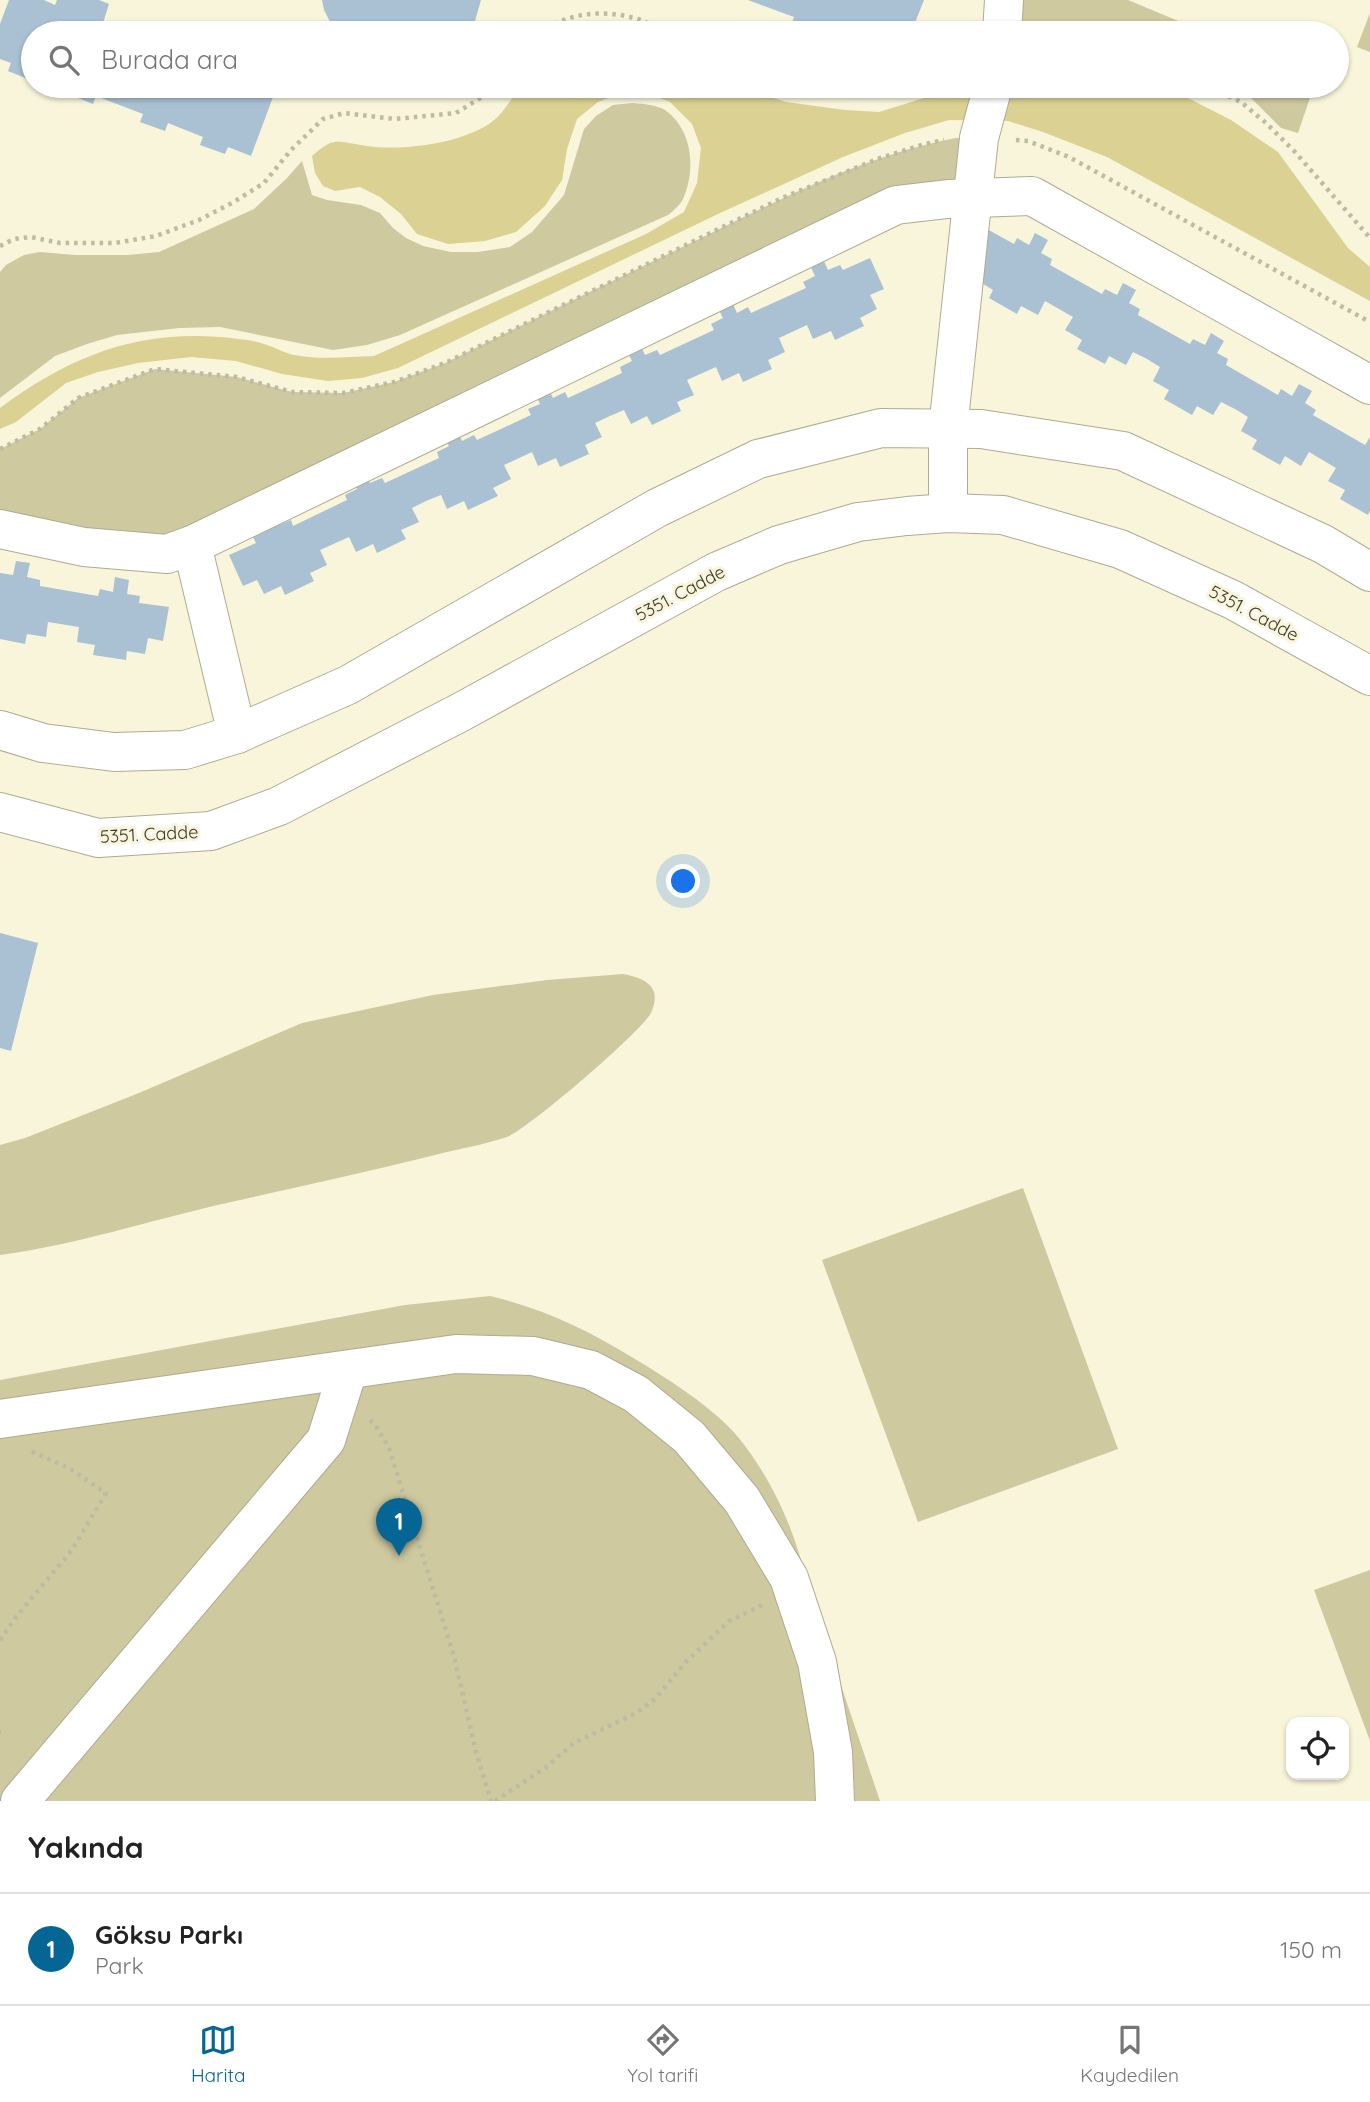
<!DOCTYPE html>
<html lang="tr">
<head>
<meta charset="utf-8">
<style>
  :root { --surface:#fff; --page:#f2f2f2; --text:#222; --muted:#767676; --line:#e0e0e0; --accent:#056695 }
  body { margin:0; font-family:Quicksand,sans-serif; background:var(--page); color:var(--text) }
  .controls { position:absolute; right:21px; bottom:21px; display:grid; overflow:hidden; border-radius:14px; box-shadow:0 2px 5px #0004 }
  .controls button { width:63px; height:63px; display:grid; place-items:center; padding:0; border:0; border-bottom:2px solid var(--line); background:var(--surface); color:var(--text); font:35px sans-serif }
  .you { position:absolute; left:684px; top:882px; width:24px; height:24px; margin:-18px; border:5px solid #fff; border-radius:50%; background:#1a73e8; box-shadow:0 0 0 10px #1a73e833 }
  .badge { display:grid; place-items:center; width:46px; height:46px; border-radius:50%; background:var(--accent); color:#fff; font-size:23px; font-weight:700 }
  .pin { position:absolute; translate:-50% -58px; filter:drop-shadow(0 2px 4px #0008) }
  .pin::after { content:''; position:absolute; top:37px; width:24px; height:21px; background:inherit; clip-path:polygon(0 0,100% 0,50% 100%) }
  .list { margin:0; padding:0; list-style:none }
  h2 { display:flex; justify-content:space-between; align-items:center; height:91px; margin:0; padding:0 28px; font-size:30px }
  h2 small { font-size:23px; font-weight:400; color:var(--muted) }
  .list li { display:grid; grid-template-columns:46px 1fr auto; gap:21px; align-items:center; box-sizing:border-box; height:112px; padding:0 28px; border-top:2px solid var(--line) }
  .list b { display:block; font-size:26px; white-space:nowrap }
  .list p { margin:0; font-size:23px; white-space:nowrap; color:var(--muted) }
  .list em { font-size:23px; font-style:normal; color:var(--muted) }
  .icon { flex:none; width:38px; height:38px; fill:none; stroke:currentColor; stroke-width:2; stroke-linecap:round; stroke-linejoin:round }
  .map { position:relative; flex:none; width:1370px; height:1801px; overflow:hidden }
  .search { position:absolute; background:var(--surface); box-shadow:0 2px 5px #0004; left:21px; right:21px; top:21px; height:77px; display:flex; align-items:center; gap:18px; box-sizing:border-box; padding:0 24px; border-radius:38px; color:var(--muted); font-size:26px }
  .sheet { height:203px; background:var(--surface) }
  nav { display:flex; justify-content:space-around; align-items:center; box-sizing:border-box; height:98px; border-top:2px solid var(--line); background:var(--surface); font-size:19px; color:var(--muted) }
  nav a { display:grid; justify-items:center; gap:4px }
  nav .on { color:var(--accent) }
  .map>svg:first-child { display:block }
  .green { fill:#cec99f }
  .water { fill:#dad192 }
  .building { fill:#a9c1d2 }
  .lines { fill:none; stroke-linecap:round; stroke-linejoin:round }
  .minor-casing { stroke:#aeab92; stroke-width:40 }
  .path { stroke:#bdbaa5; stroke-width:4.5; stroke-dasharray:3.5 5; stroke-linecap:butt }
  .minor { stroke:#fff; stroke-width:38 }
  .labels { text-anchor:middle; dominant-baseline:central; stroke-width:6; stroke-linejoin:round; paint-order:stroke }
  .street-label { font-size:18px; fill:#39382e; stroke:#f8f5db }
</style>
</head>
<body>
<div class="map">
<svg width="1370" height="1801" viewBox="0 0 1370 1801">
  <rect width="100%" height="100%" fill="#f8f5db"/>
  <g class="green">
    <polygon points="1016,0 1128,0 1207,33 1011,33"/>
    <polygon points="1370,13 1370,52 1357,47"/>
    <polygon points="1231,86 1314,86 1298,133 1281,128 1243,90"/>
    <path d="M633,103C643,104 657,105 665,110C693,130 696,170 683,199C680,205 673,211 668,215L400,335L367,345L333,350L220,327L179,328L117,335L87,344L55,356L0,398V272L6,265L24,255L40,252L75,255H128L159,252L254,209L287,178L302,161L312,195L327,200L361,205L380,213L393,228L406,238L423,246L451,252H478L510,247L532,232L564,195L584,129L596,116L613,105Z"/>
    <path d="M956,138H979L948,199L192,545L0,529V449L40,429L78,398L155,369L237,377L292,392L343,393L394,382L445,363C530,321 614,280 699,239C781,199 865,155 956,138Z"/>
    <path d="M623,974C634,976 650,980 654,992C656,999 654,1006 651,1013C640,1033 528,1129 507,1137C483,1145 458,1149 435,1155C364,1173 293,1188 222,1204C148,1221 75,1245 0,1255V1145L25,1138L139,1093L302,1023L433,995L547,980Z"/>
    <polygon points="1023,1188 1118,1449 918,1522 822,1260"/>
    <path d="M490,1296C545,1309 588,1330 635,1359C668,1379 703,1401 730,1428C755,1454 780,1499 792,1533C802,1559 808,1587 817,1614C838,1676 859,1739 880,1801H0V1380L405,1305Z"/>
    <polygon points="1370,1570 1370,1741 1314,1590"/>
  </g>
  <path class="water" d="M520,86H736L786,102L845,110L879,112L963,86H1158L1172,90L1231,120L1278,152L1348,248L1370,267V301L1107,157L1043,132L1008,121L949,120L905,133L843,157L720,213L398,368L362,378L328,381L282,374L236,361L191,357L138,363L98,372L66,383L16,422L0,429V408C75,353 144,327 238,339C247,340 256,341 264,344C275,347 284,353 294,355C321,360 347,357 374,356L646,234L684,212L697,183L701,148L692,124L670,102L647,93L616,95L598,102L577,119L567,149L562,180L545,206L516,232L485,241L448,244L417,234L401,214L380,197L360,187L335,191L323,186L315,173L312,156C337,134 338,143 367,146C403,151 458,144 489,124C502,116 512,98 520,86Z"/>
  <g class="building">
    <polygon points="9,0 44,0 55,5 57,0 99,0 109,4 103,23 130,33 33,33 33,81 8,71 11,63 0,59 0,24"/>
    <polygon points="322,0 481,0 475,21 466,33 336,33 324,10"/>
    <polygon points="748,0 924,0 911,33 803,33 790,29 794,17"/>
    <polygon points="72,86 267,86 276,89 251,156 228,147 225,154 200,145 203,137 168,123 165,131 140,122 143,114 96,96 93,104 68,94"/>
    <polygon points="987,229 1014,244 1017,238 1029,245 1035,233 1048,240 1041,253 1052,259 1050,265 1102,294 1105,289 1117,295 1123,283 1136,290 1129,303 1140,309 1138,315 1190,344 1193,339 1205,345 1211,333 1224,341 1217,353 1228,359 1226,365 1278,395 1281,389 1292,396 1299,384 1312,391 1305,403 1316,410 1313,415 1365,445 1370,437 1370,511 1368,515 1340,499 1345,490 1328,481 1336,468 1309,452 1301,466 1285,456 1280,465 1252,449 1257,440 1241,431 1248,417 1235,409 1221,402 1213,415 1197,406 1192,415 1164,399 1169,390 1153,381 1160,367 1147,359 1133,352 1126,365 1109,356 1105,364 1077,349 1082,340 1065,330 1073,317 1045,301 1038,315 1021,306 1017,314 989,298 993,290 977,280"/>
    <polygon points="822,257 828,270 840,265 843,270 870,258 884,289 870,295 877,309 860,318 864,326 835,340 831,331 813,339 807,325 779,338 785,352 768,360 772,369 743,382 739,373 722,381 716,367 687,380 694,395 677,402 681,411 652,425 647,416 631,424 624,410 610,416 595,423 602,437 585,445 589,454 560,467 556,458 538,466 532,452 504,465 511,479 493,488 498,496 468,510 464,501 447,509 441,495 426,501 412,508 419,522 401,530 406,539 377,553 373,544 356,552 349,537 320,550 327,565 310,573 314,581 285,595 281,586 264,594 257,580 243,586 229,555 256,543 253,537 265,532 259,519 272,513 279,525 291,520 293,526 347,500 345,495 357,489 351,476 364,470 370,483 382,478 385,483 439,458 437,452 449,446 443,434 456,427 462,441 474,435 477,440 531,415 528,409 540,404 534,391 547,385 553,398 565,392 568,398 622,373 620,367 632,361 626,349 639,342 645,355 657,350 660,355 714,330 711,324 723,318 717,306 731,300 737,313 748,307 751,313 806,288 803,282 815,276 809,263"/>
    <polygon points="16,561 30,563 27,577 40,580 40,586 98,596 100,589 113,592 115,577 129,580 127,594 140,596 139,603 169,607 163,641 148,638 145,654 127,651 126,660 93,655 95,645 77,642 79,627 48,622 46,637 27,634 25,644 0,639 0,573 13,575"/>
    <polygon points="0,933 38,943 11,1051 0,1048"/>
  </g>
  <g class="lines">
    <defs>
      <g id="minor">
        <polyline points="1002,33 1004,0"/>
        <polyline points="948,513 948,429 979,138 993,86"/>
        <polyline points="0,529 84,547 167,554 192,545 896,205 948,199 1032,196 1370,385"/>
        <polyline points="192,545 237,734"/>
        <polyline points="0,730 43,743 114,752 185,750 237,734 348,685 657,508 758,459 881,428 981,429 1123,451 1323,544 1370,572"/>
        <polyline points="0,812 98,838 211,831 279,806 461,712 716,572 779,545 858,522 907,516 948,513 1003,515 1120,549 1233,600 1370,676"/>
        <polyline points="0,1419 456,1354 533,1356 591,1370 636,1394 689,1437 742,1500 789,1578 817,1662 833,1752 835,1801"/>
        <polyline points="20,1801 326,1440 348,1370"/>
      </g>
    </defs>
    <use href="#minor" class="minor-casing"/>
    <g class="path">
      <path d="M540,33C568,12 604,9 638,19C648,22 658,29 668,33"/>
      <polyline points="811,86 874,92 909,86"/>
      <polyline points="1205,86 1241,102 1266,123 1295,152 1370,238"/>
      <polyline points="1016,140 1028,141 1069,157 1370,322"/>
      <polyline points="0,246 14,239 31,237 60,243 115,243 156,236 199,220 232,203 264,183 291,150 323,119 344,113 395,119 456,113 482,97 490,86"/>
      <polyline points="0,449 40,429 78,398 155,369 237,377 292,392 343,393 394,382 445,363 782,198 880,158 925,144 944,140"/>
      <polyline points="370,1420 376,1426 389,1448 454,1656 476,1752 491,1801"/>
      <polyline points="0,1640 16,1617 72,1550 106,1493 69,1468 30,1451"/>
      <polyline points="0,1732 1,1732"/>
      <polyline points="495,1801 545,1768 574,1743 636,1713 655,1699 686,1662 729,1621 762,1605"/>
    </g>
    <use href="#minor" class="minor"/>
  </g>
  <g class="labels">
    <g class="street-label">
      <text transform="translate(680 593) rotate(-28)">5351. Cadde</text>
      <text transform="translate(1254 613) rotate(28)">5351. Cadde</text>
      <text transform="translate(149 834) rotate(-3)">5351. Cadde</text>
    </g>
  </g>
</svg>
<div class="controls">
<button><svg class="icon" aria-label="locate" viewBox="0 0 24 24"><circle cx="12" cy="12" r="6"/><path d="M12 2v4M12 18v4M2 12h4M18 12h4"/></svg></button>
</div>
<div class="you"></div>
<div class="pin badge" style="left:399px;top:1556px">1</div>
<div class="search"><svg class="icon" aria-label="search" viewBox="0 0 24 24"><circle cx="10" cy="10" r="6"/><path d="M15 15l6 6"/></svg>Burada ara</div>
</div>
<section class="sheet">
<h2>Yakında<small></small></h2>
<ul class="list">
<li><span class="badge">1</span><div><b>Göksu Parkı</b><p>Park</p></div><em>150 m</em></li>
</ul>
</section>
<nav>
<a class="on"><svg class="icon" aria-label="map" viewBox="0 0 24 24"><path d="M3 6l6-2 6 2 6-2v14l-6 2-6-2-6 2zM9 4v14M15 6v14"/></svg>Harita</a>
<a><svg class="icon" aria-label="directions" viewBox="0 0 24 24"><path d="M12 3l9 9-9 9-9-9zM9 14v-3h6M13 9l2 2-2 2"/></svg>Yol tarifi</a>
<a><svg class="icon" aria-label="saved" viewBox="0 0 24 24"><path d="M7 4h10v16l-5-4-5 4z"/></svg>Kaydedilen</a>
</nav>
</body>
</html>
